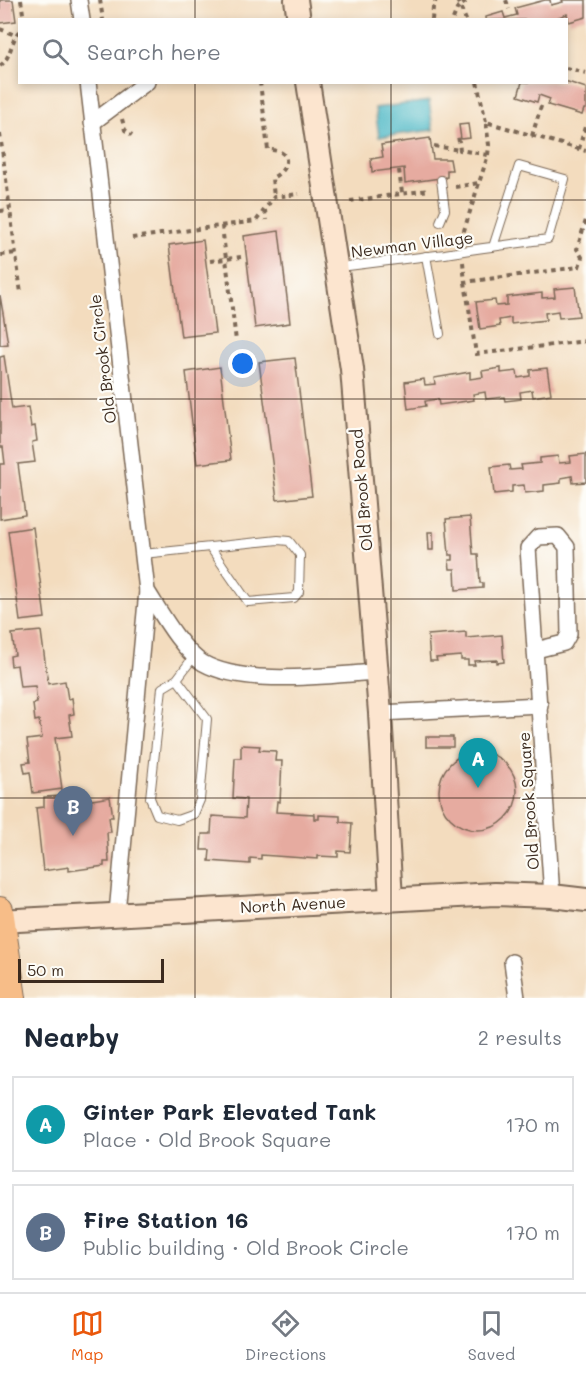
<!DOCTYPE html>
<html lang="en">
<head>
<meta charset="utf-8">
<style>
  :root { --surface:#fff; --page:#f6f6f7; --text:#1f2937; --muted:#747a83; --line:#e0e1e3; --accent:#ea580c }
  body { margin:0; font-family:Mali,sans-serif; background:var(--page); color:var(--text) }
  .scale { position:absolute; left:18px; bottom:15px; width:146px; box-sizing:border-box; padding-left:6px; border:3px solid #3b2a1e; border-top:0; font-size:16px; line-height:21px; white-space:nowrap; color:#3b2a1e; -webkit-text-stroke:4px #fdfcf7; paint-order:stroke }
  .you { position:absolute; left:243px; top:364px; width:21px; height:21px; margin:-15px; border:4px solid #fff; border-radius:50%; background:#1a73e8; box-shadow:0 0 0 9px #1a73e833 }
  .badge { display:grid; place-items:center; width:39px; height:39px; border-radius:50%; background:var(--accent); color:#fff; font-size:20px; font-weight:700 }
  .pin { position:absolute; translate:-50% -50px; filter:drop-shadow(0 2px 3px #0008) }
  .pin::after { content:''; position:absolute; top:32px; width:21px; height:18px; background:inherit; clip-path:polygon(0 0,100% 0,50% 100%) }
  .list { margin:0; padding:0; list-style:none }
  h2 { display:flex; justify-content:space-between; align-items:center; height:78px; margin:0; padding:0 24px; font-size:26px }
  h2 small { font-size:20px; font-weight:400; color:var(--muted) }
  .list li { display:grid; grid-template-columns:39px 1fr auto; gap:18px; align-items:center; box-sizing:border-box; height:96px; margin:0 12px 12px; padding:0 12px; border:2px solid var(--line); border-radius:0px }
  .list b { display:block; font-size:22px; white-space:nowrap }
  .list p { margin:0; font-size:20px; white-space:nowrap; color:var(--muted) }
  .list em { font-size:20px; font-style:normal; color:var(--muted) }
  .icon { flex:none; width:33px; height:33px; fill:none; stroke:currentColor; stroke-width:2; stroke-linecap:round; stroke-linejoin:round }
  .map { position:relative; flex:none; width:586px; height:998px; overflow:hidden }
  .search { position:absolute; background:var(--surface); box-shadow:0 3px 9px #0003; left:18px; right:18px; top:18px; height:66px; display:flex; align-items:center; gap:15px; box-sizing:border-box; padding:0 21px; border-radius:0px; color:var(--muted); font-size:22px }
  .sheet { height:294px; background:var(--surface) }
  nav { display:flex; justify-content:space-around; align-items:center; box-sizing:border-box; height:84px; border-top:2px solid var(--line); background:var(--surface); font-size:16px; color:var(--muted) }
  nav a { display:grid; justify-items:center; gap:3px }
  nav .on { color:var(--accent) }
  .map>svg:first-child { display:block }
  .water { fill:#4bb8c6; stroke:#437172; stroke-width:1.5 }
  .building { fill:#e6aba0 }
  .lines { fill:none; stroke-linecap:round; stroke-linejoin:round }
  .lane-casing { stroke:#7b6856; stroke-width:10 }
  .street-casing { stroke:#7b6856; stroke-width:18 }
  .secondary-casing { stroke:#7b6856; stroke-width:26 }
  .primary-casing { stroke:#7b6856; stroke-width:28 }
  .path { stroke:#7b6856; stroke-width:4; stroke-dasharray:4.5 4.5; stroke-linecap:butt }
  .lane { stroke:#fff; stroke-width:8 }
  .street { stroke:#fff; stroke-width:15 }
  .secondary { stroke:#fce5cf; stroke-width:22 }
  .primary { stroke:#f7bd88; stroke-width:26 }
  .grid { fill:none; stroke:#3b2a1e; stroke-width:1.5; stroke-opacity:0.55 }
  .labels { text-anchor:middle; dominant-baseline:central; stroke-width:4.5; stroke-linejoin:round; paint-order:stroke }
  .street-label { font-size:16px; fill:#3b2a1e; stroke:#fdfcf7 }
</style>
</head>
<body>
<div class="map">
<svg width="586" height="998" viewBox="0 0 586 998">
  <rect width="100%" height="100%" fill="#fdfcf7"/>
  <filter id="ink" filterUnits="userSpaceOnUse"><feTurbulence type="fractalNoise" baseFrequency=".0167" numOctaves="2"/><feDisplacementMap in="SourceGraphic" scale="12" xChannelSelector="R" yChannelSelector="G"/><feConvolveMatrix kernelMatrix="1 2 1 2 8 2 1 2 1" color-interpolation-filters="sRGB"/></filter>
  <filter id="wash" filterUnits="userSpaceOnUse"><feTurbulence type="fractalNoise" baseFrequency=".008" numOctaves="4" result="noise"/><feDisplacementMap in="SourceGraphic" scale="24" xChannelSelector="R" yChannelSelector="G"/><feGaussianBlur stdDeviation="1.35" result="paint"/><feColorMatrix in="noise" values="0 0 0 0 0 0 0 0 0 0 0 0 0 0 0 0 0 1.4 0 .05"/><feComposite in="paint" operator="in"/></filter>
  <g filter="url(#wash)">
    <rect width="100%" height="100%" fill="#f3dcbe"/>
    <polygon class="water" points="429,101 433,130 379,137 375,108"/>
    <g id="blocks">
      <g class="building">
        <polygon points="0,0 13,0 16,21 0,23"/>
        <polygon points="545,0 550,0 551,5 563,2 562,0 586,0 586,17 569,22 567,14 556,18 556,20 486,20 486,17 503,12 505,18 517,15 515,8"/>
        <polygon points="522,82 568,82 586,88 586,109 584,109 582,115 548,105 550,99 539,95 537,102 518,96"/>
        <polygon points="468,124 470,138 461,139 459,125"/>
        <polygon points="430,138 433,159 450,159 452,170 447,170 447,177 405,183 404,168 372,172 371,159 383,157 381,145"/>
        <polygon points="279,231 290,323 255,328 244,236"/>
        <polygon points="203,240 215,333 181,337 169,245"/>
        <polygon points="575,287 579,316 559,318 558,311 545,313 546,320 511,324 511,318 499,320 500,326 480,329 476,302 495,300 496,306 507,305 507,297 542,293 542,298 555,297 554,289"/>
        <polygon points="0,295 8,344 0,345"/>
        <polygon points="4,356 12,409 28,407 31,427 35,426 37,441 32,442 35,462 18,464 25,515 0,519 0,464 5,464 3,447 0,447 0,357"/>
        <polygon points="295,358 312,496 277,500 259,362"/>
        <polygon points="220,367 231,460 197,464 186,372"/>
        <polygon points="501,368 501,373 517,371 518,378 530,376 530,370 547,368 551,394 533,397 532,390 520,392 521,399 505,401 504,397 486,399 485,392 473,394 474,400 439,405 438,399 425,401 426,406 408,409 405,382 424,379 425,385 435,384 434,378 470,372 470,379 483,377 482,371"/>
        <polygon points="586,454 586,482 573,483 572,476 561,478 561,483 544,485 544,491 525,493 524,485 512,486 512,492 494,494 491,467 509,465 510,470 522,469 521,465 540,463 540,458 558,456 559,463 571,462 570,456"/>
        <polygon points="470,517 473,554 478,554 480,583 483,583 483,588 456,590 455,569 450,569 449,560 453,560 453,555 449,555 446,519"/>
        <polygon points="33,527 45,618 20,621 8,531"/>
        <polygon points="428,532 433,532 433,550 429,550"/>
        <polygon points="41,631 48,684 65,681 68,699 72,698 74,714 69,715 72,736 55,738 62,789 33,793 30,772 25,773 23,763 30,762 27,740 42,738 39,720 35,721 33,704 37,703 35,686 20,687 17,665 11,666 10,656 15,655 12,634"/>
        <polygon points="466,632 466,638 502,635 504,662 497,663 497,660 474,661 475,665 468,665 468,660 461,660 461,656 436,658 437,661 430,661 428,635"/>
        <rect x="426" y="737" width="27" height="10"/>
        <polygon points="241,745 260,746 259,750 276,751 275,761 282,761 280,802 277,801 276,812 314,814 314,819 319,819 319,815 340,816 340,822 352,823 350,852 338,851 338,857 318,856 318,859 261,855 261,859 250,858 250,864 209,861 210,850 201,850 202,834 211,834 212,816 245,818 246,799 233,798 235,758 241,758"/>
        <circle cx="478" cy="791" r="39"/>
        <polygon points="61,796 61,805 110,797 113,817 109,817 111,832 107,832 109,862 104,862 104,866 69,871 69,867 43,871 36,808 44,807 44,797"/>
      </g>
    </g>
  </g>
  <g filter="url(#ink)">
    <use href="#blocks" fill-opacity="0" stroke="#7b6856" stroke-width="1.5"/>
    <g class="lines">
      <defs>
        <g id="lane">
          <polyline points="440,222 445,210 441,180"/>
          <polyline points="426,256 440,334"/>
          <path d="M340,267L445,254C479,248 514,244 548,239L565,179L519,166L493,247"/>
          <polyline points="143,554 278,540 289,541 300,555 299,592 294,598 248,602 210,547"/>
          <polyline points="177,679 207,719 200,800 194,814 177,820 157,815 150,798 162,688 177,679 195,655"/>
        </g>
        <g id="street">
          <polyline points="79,0 82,20"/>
          <path d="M88,82L147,591C160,611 182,651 203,663C246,687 328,675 376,672"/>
          <polyline points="92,123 147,82"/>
          <polyline points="536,650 564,643 569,634 567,547 558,536 538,537 528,548 552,896"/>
          <polyline points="380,713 540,705"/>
          <polyline points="117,913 147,591"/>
          <polyline points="512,962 517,998"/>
        </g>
        <g id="secondary">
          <polyline points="296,0 299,20"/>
          <polyline points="308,82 352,369 380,713 391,899"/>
          <polyline points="0,921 495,894 552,896 586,900"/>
        </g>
        <polyline id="primary" points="0,910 13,998"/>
      </defs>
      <use href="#lane" class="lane-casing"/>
      <use href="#street" class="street-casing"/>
      <use href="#secondary" class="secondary-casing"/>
      <use href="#primary" class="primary-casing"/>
      <g class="path">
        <polyline points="21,0 24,20"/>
        <polyline points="100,0 103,20"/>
        <polyline points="457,0 466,20"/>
        <polyline points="506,0 509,9"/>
        <polyline points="453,19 458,7 469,0"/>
        <polyline points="432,20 433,7 436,0"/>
        <polyline points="0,29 15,35"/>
        <path d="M0,66C12,57 10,41 20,30"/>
        <polyline points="566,68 586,73"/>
        <path d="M260,82L268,150C293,149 290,169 272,178L274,197"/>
        <polyline points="477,82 486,122"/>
        <polyline points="122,119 125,130 132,135"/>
        <polyline points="0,134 21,293"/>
        <polyline points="532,136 542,103"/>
        <polyline points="434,146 460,150"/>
        <polyline points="579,149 586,123"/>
        <polyline points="488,155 489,145 486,122 586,151"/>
        <polyline points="399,170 402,193"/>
        <polyline points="455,187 479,183 488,155 460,150 458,135"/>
        <polyline points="350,201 429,190"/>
        <polyline points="265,210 266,220"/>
        <polyline points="0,211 10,210"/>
        <polyline points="222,226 236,341"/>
        <polyline points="132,238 256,221 274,197 299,194"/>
        <polyline points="461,240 479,183"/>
        <polyline points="1,255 16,253"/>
        <polyline points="210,261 241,257"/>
        <polyline points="463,262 465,282 579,267 582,257 577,249 586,220"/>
        <polyline points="465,282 476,354 586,341"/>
      </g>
      <use href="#lane" class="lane"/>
      <use href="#street" class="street"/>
      <use href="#secondary" class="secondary"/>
      <use href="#primary" class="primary"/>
    </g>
  </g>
  <path class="grid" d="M195,0V20M391,0V20M195,82V998M391,82V998M0,200H586M0,399H586M0,599H586M0,798H586"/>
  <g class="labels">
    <g class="street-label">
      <text transform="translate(412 244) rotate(-7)">Newman Village</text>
      <text transform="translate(102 359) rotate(-97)">Old Brook Circle</text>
      <text transform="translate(361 490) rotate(-95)">Old Brook Road</text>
      <text transform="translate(528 801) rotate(-94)">Old Brook Square</text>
      <text transform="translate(293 904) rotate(-3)">North Avenue</text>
    </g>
  </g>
</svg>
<div class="scale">50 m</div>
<div class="you"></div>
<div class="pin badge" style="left:478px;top:788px;background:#0f9aa8">A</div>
<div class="pin badge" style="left:73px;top:836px;background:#5c6f8a">B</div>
<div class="search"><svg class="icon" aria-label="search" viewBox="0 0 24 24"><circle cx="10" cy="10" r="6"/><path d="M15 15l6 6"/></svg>Search here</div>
</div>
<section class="sheet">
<h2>Nearby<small>2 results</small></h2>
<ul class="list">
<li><span class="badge" style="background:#0f9aa8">A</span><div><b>Ginter Park Elevated Tank</b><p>Place · Old Brook Square</p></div><em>170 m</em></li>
<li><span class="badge" style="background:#5c6f8a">B</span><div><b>Fire Station 16</b><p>Public building · Old Brook Circle</p></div><em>170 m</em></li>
</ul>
</section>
<nav>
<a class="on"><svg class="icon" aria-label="map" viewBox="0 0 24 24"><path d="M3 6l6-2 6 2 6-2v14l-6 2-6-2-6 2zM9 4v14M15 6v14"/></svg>Map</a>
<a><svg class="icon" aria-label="directions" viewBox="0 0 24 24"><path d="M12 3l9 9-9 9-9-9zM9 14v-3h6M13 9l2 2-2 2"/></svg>Directions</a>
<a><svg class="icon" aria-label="saved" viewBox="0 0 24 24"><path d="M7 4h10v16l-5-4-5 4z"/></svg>Saved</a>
</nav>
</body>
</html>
